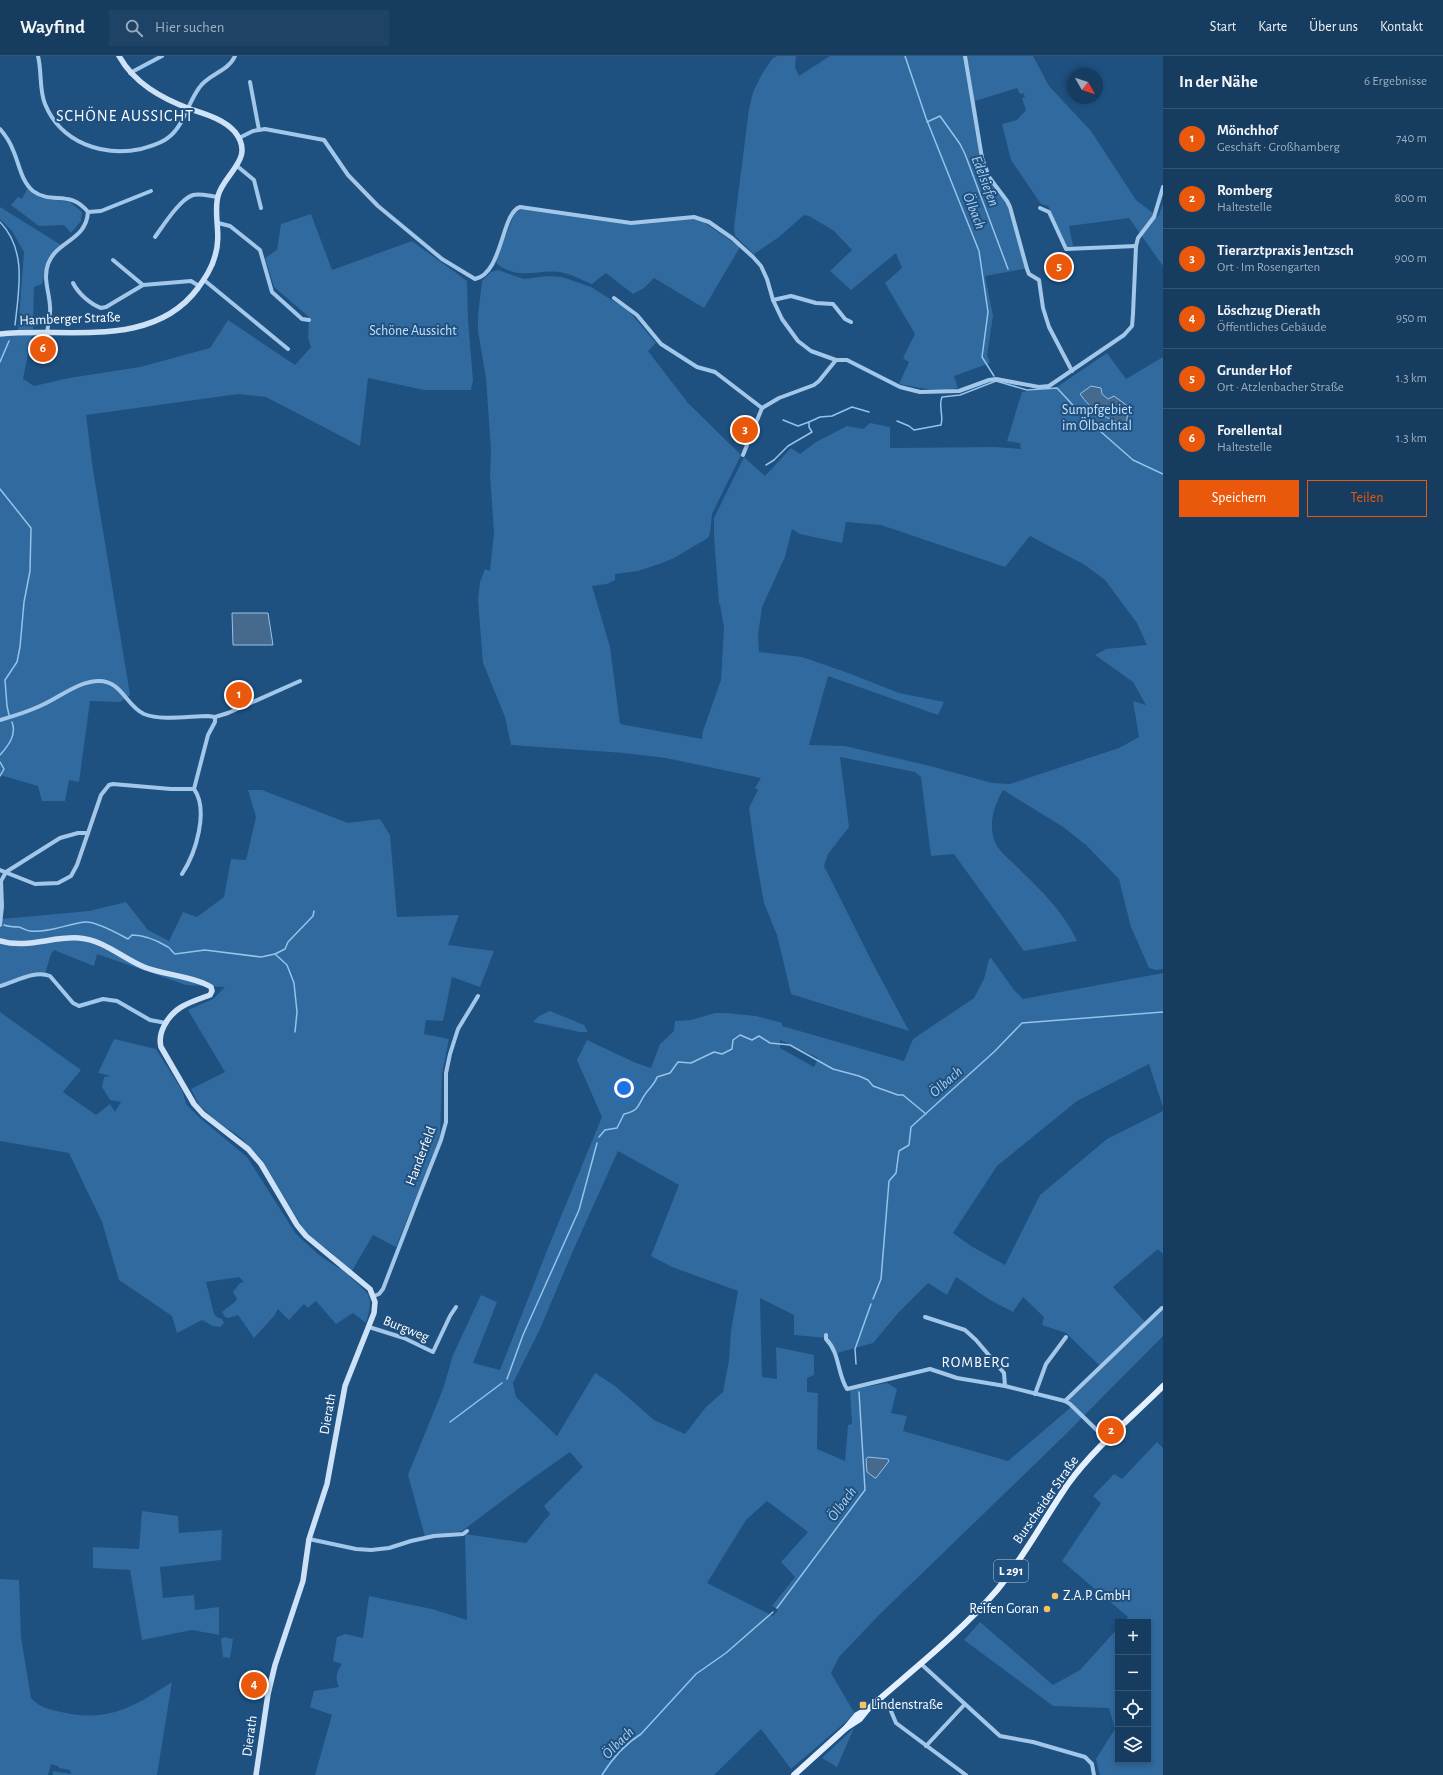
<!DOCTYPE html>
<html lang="de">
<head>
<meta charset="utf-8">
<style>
  :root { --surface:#163c60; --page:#1f4366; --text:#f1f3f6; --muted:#9eadbd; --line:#355675; --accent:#ea580c }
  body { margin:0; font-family:"Alegreya Sans",sans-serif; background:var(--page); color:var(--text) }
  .controls { position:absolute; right:12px; bottom:12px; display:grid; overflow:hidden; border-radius:0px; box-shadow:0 2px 6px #0003 }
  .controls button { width:36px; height:36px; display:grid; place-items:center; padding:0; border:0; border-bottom:1px solid var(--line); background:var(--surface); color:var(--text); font:20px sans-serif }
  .compass { position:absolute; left:1067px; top:12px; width:36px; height:36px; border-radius:50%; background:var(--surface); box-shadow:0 2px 6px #0003; rotate:129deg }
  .you { position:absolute; left:624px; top:1032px; width:14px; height:14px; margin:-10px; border:3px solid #fff; border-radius:50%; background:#1a73e8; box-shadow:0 0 0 6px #1a73e833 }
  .badge { display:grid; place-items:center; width:26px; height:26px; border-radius:50%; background:var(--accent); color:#fff; font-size:13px; font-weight:700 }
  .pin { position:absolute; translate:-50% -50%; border:2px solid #fff; box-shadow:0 1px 4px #0006 }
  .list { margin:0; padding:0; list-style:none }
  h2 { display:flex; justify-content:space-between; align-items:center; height:52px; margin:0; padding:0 16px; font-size:17px }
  h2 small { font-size:13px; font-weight:400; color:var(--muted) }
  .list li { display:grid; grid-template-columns:26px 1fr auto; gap:12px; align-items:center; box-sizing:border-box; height:60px; padding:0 16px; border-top:1px solid var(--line) }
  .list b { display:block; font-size:15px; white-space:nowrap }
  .list p { margin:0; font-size:13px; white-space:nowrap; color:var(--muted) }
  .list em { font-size:13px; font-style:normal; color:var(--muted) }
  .actions { display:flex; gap:8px; padding:12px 16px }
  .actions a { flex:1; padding:9px 0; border:1px solid var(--accent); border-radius:0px; text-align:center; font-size:14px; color:var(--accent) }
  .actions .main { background:var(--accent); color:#fff }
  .icon { flex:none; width:22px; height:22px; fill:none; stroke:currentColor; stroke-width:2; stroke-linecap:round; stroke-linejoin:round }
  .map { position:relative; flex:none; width:1163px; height:1719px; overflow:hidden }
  header { display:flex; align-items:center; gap:24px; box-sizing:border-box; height:56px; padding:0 20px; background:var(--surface); border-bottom:1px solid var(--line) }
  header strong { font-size:19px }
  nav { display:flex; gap:22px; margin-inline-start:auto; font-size:14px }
  .search { width:280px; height:36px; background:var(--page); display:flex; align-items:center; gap:10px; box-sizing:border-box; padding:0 14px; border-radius:0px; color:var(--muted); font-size:15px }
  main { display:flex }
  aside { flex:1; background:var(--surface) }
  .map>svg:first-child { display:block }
  .green { fill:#316a9f; fill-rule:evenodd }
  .water { fill:#456a8d; stroke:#95c3ea }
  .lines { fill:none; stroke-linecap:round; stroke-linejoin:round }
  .stream { stroke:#95c3ea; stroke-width:1.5 }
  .street { stroke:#a2c7e9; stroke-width:4 }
  .secondary { stroke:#cde2f7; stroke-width:5.5 }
  .primary { stroke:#e5f0fe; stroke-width:6 }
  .poi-dot { fill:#f8c161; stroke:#1e5080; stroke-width:1.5 }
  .labels { text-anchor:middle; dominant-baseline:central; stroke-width:4; stroke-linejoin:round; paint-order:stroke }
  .shield { fill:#1e5080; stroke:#bccad9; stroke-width:1 }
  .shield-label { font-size:13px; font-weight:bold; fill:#fff }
  .street-label { font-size:14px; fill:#fff; stroke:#1e5080 }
  .park-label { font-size:14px; fill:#c6e0f7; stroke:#1e5080 }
  .poi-label { font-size:14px; fill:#fff; stroke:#1e5080; text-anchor:start }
  .water-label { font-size:15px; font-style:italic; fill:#add1f0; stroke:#1e5080 }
  .neighbourhood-label { font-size:15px; letter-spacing:1px; fill:#fff; stroke:#1e5080 }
  .quarter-label { font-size:16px; letter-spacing:1px; fill:#fff; stroke:#1e5080 }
</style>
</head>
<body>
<header>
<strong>Wayfind</strong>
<div class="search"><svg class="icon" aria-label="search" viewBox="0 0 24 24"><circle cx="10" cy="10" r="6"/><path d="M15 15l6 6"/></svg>Hier suchen</div>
<nav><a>Start</a><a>Karte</a><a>Über uns</a><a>Kontakt</a></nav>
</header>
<main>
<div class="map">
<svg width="1163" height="1719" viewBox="0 0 1163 1719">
  <rect width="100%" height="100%" fill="#1e5080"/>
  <g class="green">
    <path d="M777,0H796L795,11L799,20L830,0H1033L1049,30L1091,75L1136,144L1158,161L1163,148V210L1129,162L1069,170L1073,190L1067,191L1048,150L1041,148L1011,104L1002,68L1017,64L1026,54L1022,42L1025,41L1023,37L1020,38L1017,32L975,45L984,103L990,119L1009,146L1029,212L985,220L993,260L987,299L990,307L954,320L958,332C937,336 919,332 899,328L909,306L903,302L915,278L885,227L902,212L896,197L851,234L830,215L852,194L834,175L809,160L804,159L779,181L754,198L735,180L734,171L749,53L753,36L762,18L772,3Z"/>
    <polygon points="27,133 42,142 70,146 82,156 81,165 71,177 64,169 39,170 11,149 18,141 22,143"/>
    <polygon points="0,151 61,189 49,202 42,228 34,231 33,274 23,323 34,330 69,322 140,311 210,292 228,264 295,309 311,291 308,282 309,261 274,231 265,202 277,194 281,168 311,158 332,214 412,185 467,225 468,264 473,324 471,334 424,334 368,322 360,390 266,341 238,338 86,359 93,414 130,639 120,646 90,645 79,726 69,724 65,745 42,745 38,730 0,719 0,277 18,275 24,196 12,175 0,163"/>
    <path d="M522,153L563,158L624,168L691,163L702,165L740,191L704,252L654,222L644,232L633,238L606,217L592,228C582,224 571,218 560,216C536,213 521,225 497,208L496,204L513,161L515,157Z"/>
    <path d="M498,214L524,223L548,220L562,221L591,231L628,254L656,287L648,295L688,347L741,399L712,458L710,477L708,482L674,502L662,507L638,515L615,518V524L607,528L592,530L610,591L620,668L702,683L703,675L721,624L724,572L720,548H719L714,480V462L744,401L765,420L791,392L800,398L816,386L847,370L863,373L870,367L890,371V392L995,391L1021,393L1020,387L1007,385L1022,336L1057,331L1107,297L1126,323L1163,301V913L1156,914L1149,912L1131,871L1119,823L1086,789L1063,771L1003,734C994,750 988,768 995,786C998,795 1015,808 1022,816C1043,836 1065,858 1077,885L1024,895L954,798L931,800L921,721L915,716L840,701L849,771L828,798L824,810L872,906L909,975L791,938L777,879L764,847L756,802L749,752L758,734L755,732L761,722L666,702L624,697L511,689L505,661L483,607L478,544L480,526L485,513L490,515L494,477L490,419L491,395L486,322L478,275V259L482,225L491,216ZM846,466L881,469L1005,511L1030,480L1085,509L1105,524L1137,567L1147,589L1106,593L1095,599L1133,626L1146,649L1133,645L1139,681L1119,692L1010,728L992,727L930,710L845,690L809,689L828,620L938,659L944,646L899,637L851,618L802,601L759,596L758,579L762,551L785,501L792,473L800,478L842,487Z"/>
    <path d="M248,734H262L348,767L380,763L390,779L397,861L459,859L448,889L494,895L480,931L452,921L443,965L426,964L424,978L449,983L442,1018L440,1081L396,1191L373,1179L349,1220C369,1239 375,1237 366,1267L353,1257L336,1268L316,1245L308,1252L304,1248L289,1264L278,1253L274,1260L254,1282L238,1259L228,1262L225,1261L222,1256L236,1245L237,1243L233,1236L240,1227L244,1226L239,1221L206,1226L214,1258L217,1261L222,1263L224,1267L220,1271L213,1270L202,1264L177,1277L172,1260L119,1224L102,1166L69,1097L0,1085V956L81,1014L63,1036L96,1059L110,1048L115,1056L121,1046L110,1044L102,1031L104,1021L111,1020L98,1017L114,983L156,993L183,1036L186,1048L200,1062L247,1101L296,1178L319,1199L340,1213L332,1197L307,1179L262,1104L241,1082L214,1063L199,1049L191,1033L225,1016L188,954L213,943L225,931L186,929L97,898L94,910L54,894L51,898L45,918L33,917L0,928V873L2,863L89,855L126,846L148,874L169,885L183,856L197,861L224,841L231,803L246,804L256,761Z"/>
    <path d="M991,902L1014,934L1023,943L1163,917V1051L1149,1008L1077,1045L997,1110L953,1177L971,1190L1005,1209L1040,1139L1107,1083L1163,1055V1198L1158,1193L1113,1231L1145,1266L1100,1310L1066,1277L1042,1269L1044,1261L1023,1241L1013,1256L990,1244L956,1221L947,1239L928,1227L899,1256L873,1287L837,1297L827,1282L794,1279V1259L760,1242L762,1321L777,1323L776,1291L814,1299V1319L807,1322V1336L818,1337L817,1393L845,1405L848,1369L852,1368L850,1334L887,1327L897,1333L891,1357L907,1360L903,1375L1008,1405L1070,1352L1068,1344L1163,1254V1280L1065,1379L880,1558L839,1601L831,1617L855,1658L791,1713L761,1673L714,1719H315L332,1659L310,1651L314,1635L339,1631C335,1622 336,1617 342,1608L333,1605L337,1581L345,1578L363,1582L369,1540L432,1553L467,1564L465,1478L526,1487L550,1458L544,1450L583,1411L570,1396L526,1427L462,1475L425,1481L408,1419L443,1333L453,1299L481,1239L497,1246L473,1307L500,1314L548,1192L602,1061L577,1004L587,984L636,1007L651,1012L660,988L674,975L675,965L691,964L715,957H727L756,960L782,967V970L904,1005L913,983L974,942L984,923L989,903ZM780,984L818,1002L814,1011L780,992ZM618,1095L679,1129L651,1200L672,1211L738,1235L731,1275L729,1304L723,1336L706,1351L685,1378L654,1364L615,1330L595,1317L557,1380L516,1341L513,1327L540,1273L572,1197ZM767,1445L808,1476L781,1506L795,1521L772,1550L778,1554L773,1560L707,1527L746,1464Z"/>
    <polygon points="550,955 584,969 588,976 580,976 533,966 539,960"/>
    <polygon points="1157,1386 1163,1392 1163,1719 1100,1719 1096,1703 1115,1673 1109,1652 1053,1650 964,1584 980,1566 1053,1629 1080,1614 1118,1572 1118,1704 1148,1704 1148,1566 1123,1566 1128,1561 1062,1505 1101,1447 1093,1440 1114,1418 1122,1423"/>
    <polygon points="142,1455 178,1460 179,1477 222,1474 221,1504 160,1511 163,1542 194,1539 195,1554 219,1551 219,1579 192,1574 142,1584 130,1514 93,1512 93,1491 139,1493"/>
    <path d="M0,1523L19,1524L21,1581L31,1642C40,1652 49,1653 61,1656C107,1667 134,1651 172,1626L157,1719H53V1715L71,1718L70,1714L59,1712L58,1710L51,1708L48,1719H0Z"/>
    <polygon points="224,1581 233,1583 230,1602 223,1601 221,1583"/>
    <polygon points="854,1672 837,1711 822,1702"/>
  </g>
  <g class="water">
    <path d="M1091,330L1101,332L1102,338L1108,343L1114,340L1129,351L1126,368C1108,365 1090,353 1080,338Z"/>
    <polygon points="232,557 268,557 273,589 233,589"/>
    <polygon points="868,1401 888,1403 889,1405 876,1422 875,1422 867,1416 866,1403"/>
  </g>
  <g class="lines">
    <g class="stream">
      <polyline points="905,0 926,62 979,195 988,256 982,301 994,320"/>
      <polyline points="927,66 940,60 960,88 965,98 1008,213"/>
      <path d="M0,166C27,194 19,233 15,269"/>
      <polyline points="0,306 9,285"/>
      <polyline points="783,364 798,370 809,366"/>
      <path d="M897,365L909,370L914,374L941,369C944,360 938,350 942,341L960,339L996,325L1027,334L1057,332L1083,360L1133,404L1163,418"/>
      <polyline points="766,409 774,404 788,390 812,376 809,371 809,366 820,361 832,360 852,351 869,356"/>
      <polyline points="0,433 31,472 30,515 24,546 20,591 17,606 5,624 7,650 9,659"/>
      <path d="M0,699C8,690 17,679 12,666"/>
      <polyline points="0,706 4,713 0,720"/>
      <path d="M4,869C10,871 13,871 19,871C23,872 26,875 30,875C49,877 67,868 85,866C95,865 119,878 128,883L132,879C144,879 158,885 168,891C171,893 172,896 175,898L205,894L261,901L275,898L287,909L294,927L297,956L295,976"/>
      <polyline points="275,898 285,893 288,886 313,860 314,855"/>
      <path d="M599,1081L605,1074L617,1072L624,1058C641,1054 637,1049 646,1037C650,1031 655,1028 657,1021L670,1017L678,1006L691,1007L714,996L722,998L732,993L733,984L740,979L752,984L759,980L770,987L790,989L833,1013L859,1020L868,1024L873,1030L898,1039H903L926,1058"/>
      <polyline points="873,1243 881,1223 889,1125 896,1117 899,1095 909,1089 911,1071 995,995 1022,967 1163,956"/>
      <polyline points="856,1308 855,1293 871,1248"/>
      <polyline points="507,1323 523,1279 579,1154 597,1087"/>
      <polyline points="450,1366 502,1327"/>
      <polyline points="777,1552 865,1434 859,1336"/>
      <path d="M602,1719C612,1703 625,1688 641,1678L696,1618L726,1597L773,1556"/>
    </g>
    <g class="street">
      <path d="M38,0C42,16 39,33 45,48C61,87 103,101 141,93C151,90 161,88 169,81C184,69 188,47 199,32C208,18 228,16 235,0"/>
      <polyline points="965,0 982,102 989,121 1007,145 1010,151 1027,213 1029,218 1039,224 1043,252 1049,271 1072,315"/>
      <polyline points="130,17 162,0"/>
      <polyline points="250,26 259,74"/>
      <path d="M0,73C6,80 10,86 13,94C19,107 21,125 33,135C52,149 70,133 88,156C86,185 57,184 48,208C43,223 49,235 50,250C51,259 48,268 47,277"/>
      <path d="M239,82L253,75L265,73L324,84L348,119L378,150L442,203L475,223C503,217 501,157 520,151L631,167L694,161L709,166L732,182L753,201L761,210L767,223L773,244L782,263L798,285L811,295L836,304H847L900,331L920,336L959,335L989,324L996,323L1039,331L1049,330L1124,279L1132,270L1133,258L1136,190L1138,182L1154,161L1163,131"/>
      <polyline points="237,110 254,124 261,152"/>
      <polyline points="1040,152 1049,156 1066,193 1136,190"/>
      <polyline points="88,156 101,155 151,135"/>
      <polyline points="218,167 230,170 260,194 272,236 302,263 309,264"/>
      <path d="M155,181C163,170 180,143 193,139C200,137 209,140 217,141"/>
      <polyline points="113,204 143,229"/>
      <polyline points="204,224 288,293"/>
      <path d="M73,227C78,237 90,248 101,252L106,251L143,229L191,225L199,230"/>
      <polyline points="614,242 637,259 661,288 697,311 715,316 762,352"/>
      <polyline points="773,244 791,240 816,247 833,248 845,263 851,266"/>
      <polyline points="743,399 762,352 779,342 814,329 819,325 836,304"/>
      <path d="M0,664C14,660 27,656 40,650C59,642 78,625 99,625C122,625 126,650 144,658C161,665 190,660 208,660L215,661"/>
      <polyline points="0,814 35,828 58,827 71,820 77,809 101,739 109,729 113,728 171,733 194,733"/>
      <path d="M182,818C196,797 209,754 194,733L208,679L215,666V661L228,657L300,625"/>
      <polyline points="0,869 2,850 1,825 6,816 60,782 78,777 88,777"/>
      <path d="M0,930C15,926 34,914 50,920L73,947L79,950L103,943L117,945L150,964L166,967"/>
      <polyline points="374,1240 379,1238 383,1233 420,1137 441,1084 446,1066 446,1017 450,998 458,973 478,940"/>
      <polyline points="925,1261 965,1274 976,1284 1004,1317 1005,1330"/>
      <polyline points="369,1271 404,1282 433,1296 450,1260 456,1251"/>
      <path d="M826,1279V1283C840,1297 837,1317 847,1333L930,1313L957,1322L1005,1330L1065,1345L1070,1348L1107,1384"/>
      <polyline points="1035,1338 1046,1308 1066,1281"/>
      <polyline points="1065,1345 1162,1252"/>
      <polyline points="309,1483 356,1493 371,1494 389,1492 411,1485 434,1480 463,1478 467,1475"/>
      <polyline points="920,1607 1000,1680 1033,1686 1085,1701 1092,1708 1094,1719"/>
      <polyline points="891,1655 896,1667 966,1719"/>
      <polyline points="926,1690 965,1648"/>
    </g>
    <g class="secondary">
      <path d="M0,278C66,271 152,294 198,232C205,222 212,212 215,200C222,178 213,159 218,140C224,117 256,103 235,76C224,63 205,58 190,53C161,42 134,27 119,0"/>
      <path d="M0,885C27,893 53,880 79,882C104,884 122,902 144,911C164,919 193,920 211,931L212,935L210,939C191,946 174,950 164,970C161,976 159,983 161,991L194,1048L203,1058L248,1093L261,1108L297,1169L306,1180L370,1233L375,1246L374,1257L345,1330L327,1428L309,1483L303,1525L275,1609L268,1638L256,1719"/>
    </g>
    <g class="primary">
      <path d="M846,1672L860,1663L868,1653C911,1615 959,1578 997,1534C1024,1501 1044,1463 1068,1428C1095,1391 1131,1362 1163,1330"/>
      <polyline points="794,1719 846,1672 857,1659 868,1653"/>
    </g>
  </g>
  <g class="poi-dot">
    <circle cx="1055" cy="1540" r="4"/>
    <circle cx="1047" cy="1553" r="4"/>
    <rect x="859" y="1645" width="8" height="8" rx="2"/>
  </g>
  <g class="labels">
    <rect class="shield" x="994" y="1504" width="34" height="22" rx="3"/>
    <g class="shield-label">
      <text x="1011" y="1515">L 291</text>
    </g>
    <g class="street-label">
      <text transform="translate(70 263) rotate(-2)">Hamberger Straße</text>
      <text transform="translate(421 1100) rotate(-69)">Handerfeld</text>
      <text transform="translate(406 1273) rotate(22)">Burgweg</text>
      <text transform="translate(328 1358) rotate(-80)">Dierath</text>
      <text transform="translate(1046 1444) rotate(-55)">Burscheider Straße</text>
      <text transform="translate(250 1680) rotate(-82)">Dierath</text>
    </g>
    <g class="park-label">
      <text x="413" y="275">Schöne Aussicht</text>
      <text x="1097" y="354">Sumpfgebiet<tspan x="1097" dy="16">im Ölbachtal</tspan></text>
    </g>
    <g class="poi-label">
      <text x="1063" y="1540">Z.A.P. GmbH</text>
      <text x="1039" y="1553" text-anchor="end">Reifen Goran</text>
      <text x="871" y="1649">Lindenstraße</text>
    </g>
    <g class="water-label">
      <text transform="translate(985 125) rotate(69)">Edelsiefen</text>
      <text transform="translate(974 155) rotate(68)">Ölbach</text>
      <text transform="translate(946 1026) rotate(-42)">Ölbach</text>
      <text transform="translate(842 1448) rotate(-54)">Ölbach</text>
      <text transform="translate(618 1687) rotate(-45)">Ölbach</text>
    </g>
    <g class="neighbourhood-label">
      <text x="976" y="1306">ROMBERG</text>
    </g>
    <g class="quarter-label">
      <text x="125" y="60">SCHÖNE AUSSICHT</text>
    </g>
  </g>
</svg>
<div class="controls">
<button>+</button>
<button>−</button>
<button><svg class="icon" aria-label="locate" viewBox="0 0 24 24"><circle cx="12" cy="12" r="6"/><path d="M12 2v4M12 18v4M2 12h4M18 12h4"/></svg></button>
<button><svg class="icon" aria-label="layers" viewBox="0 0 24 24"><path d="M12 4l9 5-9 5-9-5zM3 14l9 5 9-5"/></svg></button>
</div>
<svg class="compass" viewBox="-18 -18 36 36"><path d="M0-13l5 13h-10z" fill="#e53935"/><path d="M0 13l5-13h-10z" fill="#9eadbd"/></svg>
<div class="you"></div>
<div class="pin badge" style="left:239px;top:639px">1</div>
<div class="pin badge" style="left:1111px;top:1375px">2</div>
<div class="pin badge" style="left:745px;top:374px">3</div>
<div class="pin badge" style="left:254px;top:1629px">4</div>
<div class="pin badge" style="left:1059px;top:211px">5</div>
<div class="pin badge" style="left:43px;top:293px">6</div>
</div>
<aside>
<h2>In der Nähe<small>6 Ergebnisse</small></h2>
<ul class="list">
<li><span class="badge">1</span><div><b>Mönchhof</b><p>Geschäft · Großhamberg</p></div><em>740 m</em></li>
<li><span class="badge">2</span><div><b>Romberg</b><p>Haltestelle</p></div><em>800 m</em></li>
<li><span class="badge">3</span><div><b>Tierarztpraxis Jentzsch</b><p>Ort · Im Rosengarten</p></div><em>900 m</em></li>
<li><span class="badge">4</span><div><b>Löschzug Dierath</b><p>Öffentliches Gebäude</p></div><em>950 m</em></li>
<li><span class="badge">5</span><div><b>Grunder Hof</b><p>Ort · Atzlenbacher Straße</p></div><em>1.3 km</em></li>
<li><span class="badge">6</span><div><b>Forellental</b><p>Haltestelle</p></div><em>1.3 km</em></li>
</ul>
<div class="actions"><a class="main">Speichern</a><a>Teilen</a></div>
</aside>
</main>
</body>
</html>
